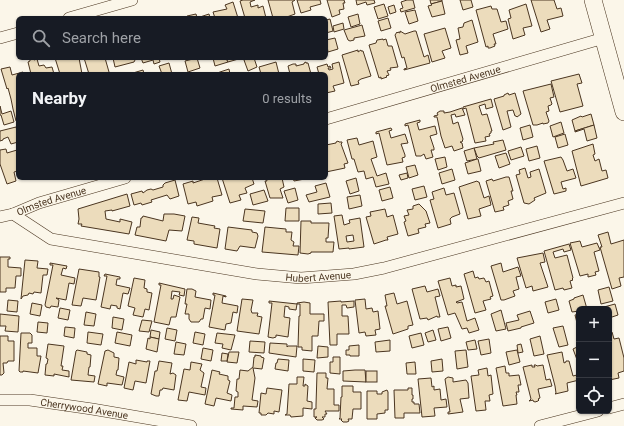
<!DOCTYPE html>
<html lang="en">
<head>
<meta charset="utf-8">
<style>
  :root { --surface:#171b24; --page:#242831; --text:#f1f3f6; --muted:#9ea1a6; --line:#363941 }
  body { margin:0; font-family:Roboto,sans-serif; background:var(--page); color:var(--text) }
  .controls { position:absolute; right:12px; bottom:12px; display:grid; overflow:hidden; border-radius:6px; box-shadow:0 1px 3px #0004 }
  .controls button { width:36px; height:36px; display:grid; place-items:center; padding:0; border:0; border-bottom:1px solid var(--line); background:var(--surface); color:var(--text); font:20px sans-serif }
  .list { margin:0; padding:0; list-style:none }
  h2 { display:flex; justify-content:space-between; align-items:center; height:52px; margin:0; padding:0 16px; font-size:17px }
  h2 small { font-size:13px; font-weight:400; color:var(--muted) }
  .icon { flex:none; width:22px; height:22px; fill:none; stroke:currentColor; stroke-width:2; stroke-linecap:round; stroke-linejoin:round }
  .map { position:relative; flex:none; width:624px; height:426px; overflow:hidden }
  .search { position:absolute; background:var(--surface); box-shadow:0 1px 3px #0004; left:16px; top:16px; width:312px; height:44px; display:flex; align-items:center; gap:10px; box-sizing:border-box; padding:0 14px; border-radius:6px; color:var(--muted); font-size:15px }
  .panel { position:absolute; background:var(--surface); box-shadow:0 1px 3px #0004; left:16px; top:72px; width:312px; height:108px; border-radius:6px }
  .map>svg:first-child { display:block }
  .building { fill:#ecdcbc; stroke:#4a3520; fill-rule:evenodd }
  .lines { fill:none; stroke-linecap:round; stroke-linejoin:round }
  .street-casing { stroke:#4a3520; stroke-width:12 }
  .primary-casing { stroke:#4a3520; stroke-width:18 }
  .street { stroke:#fbf6e9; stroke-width:11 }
  .primary { stroke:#fbf6e9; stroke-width:17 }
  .labels { text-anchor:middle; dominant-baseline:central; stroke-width:3; stroke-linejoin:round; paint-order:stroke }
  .street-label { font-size:10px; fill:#4a3520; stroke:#fbf6e9 }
</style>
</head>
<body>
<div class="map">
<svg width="624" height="426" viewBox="0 0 624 426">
  <rect width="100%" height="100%" fill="#fbf6e9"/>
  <g class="building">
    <polygon points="243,0 255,0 250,2 251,7 258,5 258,8 263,6 266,18 245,18 240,1"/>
    <polygon points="268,0 295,0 292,2 295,14 284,18 273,18"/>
    <polygon points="297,0 320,0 321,4 310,7 311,10 301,13"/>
    <polygon points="327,0 344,0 345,3 343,3 344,9 339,10 340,14 332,17"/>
    <polygon points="356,0 374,0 375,3 367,5 366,2 357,5"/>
    <polygon points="407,0 413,0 415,8 401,12 400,9 403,8 401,2"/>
    <polygon points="430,0 442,0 442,1 431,4"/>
    <polygon points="460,0 471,0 473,7 463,10"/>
    <polygon points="531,0 554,0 557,9 561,8 563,16 547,20 550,29 541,32"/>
    <polygon points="442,1 445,14 432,17 428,6 432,5 431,4"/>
    <polygon points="233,2 238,18 215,18 213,12 227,9 225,5"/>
    <polygon points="384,4 388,16 378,19 374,7"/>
    <polygon points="526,4 532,26 523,28 525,35 513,39 508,19 511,18 509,10"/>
    <polygon points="394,5 396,12 390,14 388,7"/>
    <polygon points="491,6 492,9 497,9 501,22 506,21 508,29 493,34 496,44 494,44 495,46 490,48 488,48 488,46 486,47 476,10"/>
    <polygon points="415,10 418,21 409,24 405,12"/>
    <polygon points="196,14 197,18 209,14 210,18 187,18 187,16"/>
    <polygon points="358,14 360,24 351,27 348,17"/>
    <polygon points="388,18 391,28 381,31 378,21"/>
    <polygon points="330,19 333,31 326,33 326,20"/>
    <polygon points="472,20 478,42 466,46 468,53 460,55 456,40 460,39 458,28 463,27 464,23"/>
    <polygon points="343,23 344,29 334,32 333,26"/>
    <polygon points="362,25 365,36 354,38 354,40 350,41 348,40 344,30"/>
    <polygon points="445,28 451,48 442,51 445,58 432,62 424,34"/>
    <polygon points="400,31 405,34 414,31 416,31 424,57 428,55 430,63 404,70 404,69 407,68 404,57 402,58 395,35 397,32 398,33 398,32 400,33"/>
    <polygon points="335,38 338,49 328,52 326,40"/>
    <polygon points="383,39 383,40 386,39 388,46 392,46 398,67 390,68 391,70 387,71 389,75 386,76 387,77 381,79 381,77 379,78 369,45 376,43 377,40"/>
    <polygon points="358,50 358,52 361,50 361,51 363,51 371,76 361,79 358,81 359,84 351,86 342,55"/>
    <polygon points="34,58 34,60 37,59 39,66 44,65 46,68 52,67 54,74 31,74 28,62 30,61 30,59"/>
    <polygon points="55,58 65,58 65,59 79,58 82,74 60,74"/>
    <polygon points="84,58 105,58 109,72 108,74 89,74"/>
    <polygon points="113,58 134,58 135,60 134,62 115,67"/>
    <polygon points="141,58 159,58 160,62 154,64 153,60 143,63"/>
    <polygon points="197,58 200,68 188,72 185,61"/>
    <polygon points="213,58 226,58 228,62 215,66"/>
    <polygon points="226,58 242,58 228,62"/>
    <polygon points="250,58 254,58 257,67 248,71 244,60"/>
    <polygon points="276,62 279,74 261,74 259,67"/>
    <polygon points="306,62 306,63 308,63 311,74 290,74 288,66 293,64 296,64 296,66 304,64 304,63"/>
    <polygon points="339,62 344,83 333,86 335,91 326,93 326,74 319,74 317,67 327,64 328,67 330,66 331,68 328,68 329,70 333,69 332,64"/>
    <polygon points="169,63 172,74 162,74 159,66"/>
    <polygon points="10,67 12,75 23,72 24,74 18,74 18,121 16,121 13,109 11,99 8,88 7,89 1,69"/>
    <polygon points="229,69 230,74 217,74 217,73"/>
    <polygon points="143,70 144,74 133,74 133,73"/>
    <polygon points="579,74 582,83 577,84 583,106 560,112 551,81"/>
    <polygon points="551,84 554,97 550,98 552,104 551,105 548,106 549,111 546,112 549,121 548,123 543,124 543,123 537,125 533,125 523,91"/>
    <polygon points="508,93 509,95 515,93 521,114 517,117 516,116 515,116 513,110 507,111 511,127 503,130 494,99 504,96 504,95"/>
    <polygon points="491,99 493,107 486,109 485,104 479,106 482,115 487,114 492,131 491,131 491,133 489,134 490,136 485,137 486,141 475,143 466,108 463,109 463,107"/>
    <polygon points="0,106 2,114 11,111 14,122 4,125 1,115 0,115"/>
    <polygon points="462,108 465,115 456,117 455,114 451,115 453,124 458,122 463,139 462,142 460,142 462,143 463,148 454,151 452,146 445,148 441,136 437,117 434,117 434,116 438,115 437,113 440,111 444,111 444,113 450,112"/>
    <polygon points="591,114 594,125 575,131 572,120 581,116 582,117"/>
    <polygon points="420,120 420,122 417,123 419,130 435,126 437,134 430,136 434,148 434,150 431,150 433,157 426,159 424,154 421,156 416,156 408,125 405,126 405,124"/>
    <polygon points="561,122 564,133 553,137 550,126"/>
    <polygon points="530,125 533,137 523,140 520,128"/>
    <polygon points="594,125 597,138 587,141 584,129 575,132 575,131"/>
    <polygon points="16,127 18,134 18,142 11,144 8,137 3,139 3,140 0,141 0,131"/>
    <polygon points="391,128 392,130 389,131 391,138 405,134 408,143 401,144 405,155 405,157 402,158 403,162 387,165 379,133 376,134 376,132"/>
    <polygon points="565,134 568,145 558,148 555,137"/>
    <polygon points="357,138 359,145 373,141 377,157 371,159 377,176 386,173 389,184 376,187 373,177 366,179 364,171 358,172 354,159 352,159 347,140"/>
    <polygon points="503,140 506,150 479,158 477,156 474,148 494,144 493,142"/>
    <polygon points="338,141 339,142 342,142 342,143 341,144 348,163 344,164 345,168 326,172 326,145 336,143 336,142"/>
    <polygon points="593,144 595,154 593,155 595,161 599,159 602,171 606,170 608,178 581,186 572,151"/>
    <polygon points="537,146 540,158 529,161 526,149"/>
    <polygon points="521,147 524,156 511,160 508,151"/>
    <polygon points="474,148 477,159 467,161 464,151"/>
    <polygon points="6,149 7,153 17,150 18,153 18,171 14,172 16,181 7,184 0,164 0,150"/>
    <polygon points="506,153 510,164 499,168 495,156"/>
    <polygon points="445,157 447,167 438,170 435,159"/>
    <polygon points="561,157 563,160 567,171 573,169 576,178 561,182 563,189 566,188 566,191 554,194 544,161"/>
    <polygon points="477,159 478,159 481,171 468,174 465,163"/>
    <polygon points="415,165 418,175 409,178 406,167"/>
    <polygon points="525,168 528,178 531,177 530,172 539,169 546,193 534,198 535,200 529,204 524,203 516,175 520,174 519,170"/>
    <polygon points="452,169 455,180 442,184 439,173"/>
    <polygon points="407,173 408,178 401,180 399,175"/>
    <polygon points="506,177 509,177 513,191 511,191 513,199 508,201 509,205 503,207 504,210 495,212 486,181 492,179 493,181"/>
    <polygon points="205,178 217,178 222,195 212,197 213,201 197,206 196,202 188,204 183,184 193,181 193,183 205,179"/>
    <polygon points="222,178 252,178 254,184 245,188 247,193 239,195 241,200 230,203"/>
    <polygon points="266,178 282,178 284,187 280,189 283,198 270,198 265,181 267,181"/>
    <polygon points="293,178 310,178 294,181"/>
    <polygon points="356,178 359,191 350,194 346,181"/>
    <polygon points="175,180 179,196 170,199 167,195 151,200 152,202 142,205 141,203 134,205 131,194 142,191 143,193 147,190 151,189 153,190 163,187 163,185 165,183"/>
    <polygon points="477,181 478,182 479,182 484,198 489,196 491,205 479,209 481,216 468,219 459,187"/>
    <polygon points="326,183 330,197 309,202 306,195 317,192 315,186"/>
    <polygon points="424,186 427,197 415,200 412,189"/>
    <polygon points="390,187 393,198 382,201 379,190"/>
    <polygon points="295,188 298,200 288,203 284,191"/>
    <polygon points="444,188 446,195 454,193 460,214 452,217 450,219 451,224 438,228 430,200 434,199 432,192"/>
    <polygon points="264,190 268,201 253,205 250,194"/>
    <polygon points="127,194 130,206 112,211 112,210 105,211 106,219 120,222 120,219 132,222 129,234 81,226 82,224 78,224 79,219 78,209"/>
    <polygon points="360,195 362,206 349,209 347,197"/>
    <polygon points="331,203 332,213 318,214 318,204"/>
    <polygon points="419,204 426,211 430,223 425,224 426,227 418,229 419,233 408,236 404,222 406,221 404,216 409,215 407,210 413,209 413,206"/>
    <polygon points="286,208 299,208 299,221 285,221"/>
    <polygon points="245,209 265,211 263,223 243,221"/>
    <polygon points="385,209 387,217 393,215 398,234 387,237 388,240 386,240 374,244 366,217 371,216 370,212"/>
    <polygon points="164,214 174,214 185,216 182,231 169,230 166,241 135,235 137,227 140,227 141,218 142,218 143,216 163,221"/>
    <path d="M342,215L344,225L350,223L349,220L360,218L364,247L349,249V248L339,249L334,216ZM353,235L354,241L347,242L346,236Z"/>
    <polygon points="192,217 199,218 198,223 215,226 214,228 220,229 217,248 194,244 194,241 187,240"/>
    <polygon points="301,221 311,221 311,223 329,223 328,238 326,238 326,242 334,242 333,252 311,252 311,253 308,254 300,253"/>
    <polygon points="228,227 252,230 252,232 257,233 258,236 255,248 240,246 237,251 225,249"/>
    <polygon points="265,227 286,229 286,232 292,232 291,240 294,242 293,246 299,246 298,255 262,252"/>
    <polygon points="608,232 611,244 624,240 624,277 619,278 621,286 612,289 600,247 602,247 598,235"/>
    <polygon points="580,241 582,247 597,243 600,250 594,252 599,271 595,272 596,275 588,277 588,274 580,276 570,243"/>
    <polygon points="569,244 571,250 564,252 563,249 553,252 555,258 567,255 573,278 572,279 573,280 570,281 572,288 564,290 563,288 555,290 544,251"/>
    <polygon points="543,253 545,262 540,263 548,287 533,291 532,286 526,288 517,258"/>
    <polygon points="0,257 10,257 10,259 8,259 8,267 21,268 21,276 16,276 15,288 6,288 6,292 0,292"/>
    <polygon points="25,260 38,261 37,268 48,269 47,275 43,275 41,293 34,292 33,294 29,293 28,295 23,296 21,299"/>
    <polygon points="50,263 67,266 66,269 63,268 61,275 75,278 74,284 69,283 66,300 56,298 59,300 58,307 51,306 50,308 46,307 45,305 53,265 50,265"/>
    <polygon points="501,263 503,272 518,267 521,276 516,277 519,289 513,291 515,296 504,300 501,300 491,266"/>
    <polygon points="79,269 99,272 99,277 100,277 96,300 83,298 81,306 72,305"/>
    <polygon points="473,271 475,278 478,277 479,279 484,278 486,282 489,281 493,296 490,297 491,299 483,301 486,310 475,313 464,274"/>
    <polygon points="105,274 120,277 120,279 117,279 116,285 130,288 128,294 123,293 120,309 117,308 117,306 111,305 110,309 101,307 107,276 104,276"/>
    <polygon points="134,278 145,280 144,288 147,289 147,292 152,293 149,310 145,309 143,317 133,315 135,308 128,306"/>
    <polygon points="450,278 452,286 456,285 456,287 461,286 464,299 456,302 457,303 462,302 467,321 475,318 479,330 469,333 467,328 462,329 455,313 448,315 438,281"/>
    <polygon points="159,283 185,289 184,296 179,295 180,292 172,291 171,299 173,299 174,295 180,297 176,317 171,317 169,325 154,322 161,285 159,285"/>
    <polygon points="425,286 427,292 438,289 440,296 435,297 440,317 437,317 437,316 428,320 427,318 420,319 412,289"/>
    <polygon points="609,287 613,301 601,304 598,290"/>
    <polygon points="187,289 192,289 196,291 195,297 211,300 210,309 205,308 203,319 201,319 199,322 191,322 189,319 189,314 185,314 187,304 185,304"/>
    <polygon points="213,293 226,296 226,297 223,296 222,303 238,306 237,313 233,312 231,323 226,324 225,330 209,327 215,295 213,295"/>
    <polygon points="394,293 397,304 407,301 413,325 408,326 408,329 393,334 385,306 387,306 385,295"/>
    <polygon points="583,295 587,309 579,309 579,311 572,312 569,301 574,299 574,298"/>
    <polygon points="242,299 253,300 251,310 252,313 258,313 257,316 262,317 259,334 237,331"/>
    <polygon points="365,299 366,309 372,308 373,312 378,311 380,329 375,330 376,335 366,336 365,332 359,333 355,300"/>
    <polygon points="556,299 559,310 548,313 545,302"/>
    <polygon points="8,300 18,301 17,312 7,311"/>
    <polygon points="269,301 297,304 296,310 289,309 289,307 285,306 284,317 290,318 288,337 276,335 276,337 273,338 268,337 272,303 269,303"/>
    <polygon points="341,301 341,302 354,301 354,307 347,308 346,305 342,305 342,316 348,316 349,334 337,334 337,345 330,345 328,302"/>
    <polygon points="304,302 310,303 310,314 324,314 324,321 319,321 318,336 312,336 312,351 302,350 302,347 298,347 299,316 300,316 300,304 297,304 297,303"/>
    <polygon points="32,303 42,305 40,316 30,314"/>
    <polygon points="615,304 618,315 609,318 609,309 604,309 604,307"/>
    <polygon points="60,308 70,310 68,320 58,318"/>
    <polygon points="501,310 506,329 496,331 491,314"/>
    <polygon points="530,311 534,323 521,327 521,328 508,331 506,323 519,320 517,315"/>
    <polygon points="86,312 96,314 94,326 84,325"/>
    <polygon points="0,314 19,316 18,332 5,331 6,326 0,326"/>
    <polygon points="579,314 579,331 575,315"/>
    <polygon points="113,317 124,319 122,330 112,328"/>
    <polygon points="142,320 152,321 149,332 139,331"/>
    <polygon points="38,322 48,323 47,333 37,332"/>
    <polygon points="563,326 568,345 559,347 553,328"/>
    <polygon points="65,327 75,328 74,338 64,336"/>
    <polygon points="448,327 451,338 441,341 438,329"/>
    <polygon points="167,328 177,330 175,341 165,339"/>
    <polygon points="151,330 160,332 159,339 150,337"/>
    <polygon points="433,330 436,340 428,342 425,333"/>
    <polygon points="88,332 103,334 101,345 87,343"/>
    <polygon points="117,332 132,335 130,346 115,343"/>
    <polygon points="195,332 205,334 203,345 193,343"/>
    <polygon points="609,332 612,332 614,339 619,338 624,358 624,371 618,373 619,378 609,380"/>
    <polygon points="21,333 30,333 32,335 32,343 28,343 28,348 37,348 37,356 41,356 38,373 23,371 23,372 20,372 19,371"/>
    <polygon points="217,333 235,335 231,350 222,348 223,344 215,343"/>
    <polygon points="421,333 424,345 412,348 409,336"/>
    <polygon points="0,336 8,336 8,341 14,341 14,361 8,361 7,363 3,363 4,373 2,375 0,375"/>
    <polygon points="540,336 544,354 534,356 530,339"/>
    <polygon points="150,337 159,339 157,352 146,349 148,338 150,339"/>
    <polygon points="489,339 491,353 481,355 478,341"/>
    <polygon points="390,340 390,351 376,352 375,342"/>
    <polygon points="475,340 477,349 468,350 466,342"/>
    <polygon points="250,341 265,342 264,353 249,352"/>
    <polygon points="176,342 186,344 184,355 174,354"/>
    <polygon points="270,343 287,344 287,347 288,346 297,346 296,357 269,353"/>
    <polygon points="48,344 64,346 61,366 63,366 62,370 69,371 69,377 54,374 54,376 45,375 46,364 47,364 48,359 46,358"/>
    <polygon points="521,344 523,352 518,353 517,345"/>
    <polygon points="359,345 359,356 350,356 350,355 346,355 346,350 349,350 349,346"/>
    <polygon points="318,346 328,347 328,357 317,358"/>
    <polygon points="579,346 579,365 573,349"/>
    <polygon points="203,348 213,350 211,361 201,359"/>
    <polygon points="77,350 87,352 87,354 91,355 90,367 89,367 88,375 95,376 94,382 71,380 76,351"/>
    <polygon points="108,350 114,353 114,357 119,358 118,370 117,370 116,375 124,377 122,385 107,383 107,386 98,384 105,351"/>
    <polygon points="466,350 468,367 457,369 455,351"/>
    <polygon points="517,350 520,362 509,365 506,352"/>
    <polygon points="229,352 239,352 237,363 227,362"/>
    <polygon points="562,352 564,363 566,362 566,361 569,361 573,376 577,375 579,380 567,383 568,391 555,394 556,393 555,386 547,355"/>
    <polygon points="222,353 228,354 227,361 221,361"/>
    <polygon points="255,355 261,356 261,357 264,358 262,369 253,368 255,378 252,400 258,401 257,407 243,406 243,410 231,409 231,408 234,408 235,397 238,397 238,392 236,391 237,379 239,379 240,370 248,371 253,367 254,357 255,357"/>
    <polygon points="333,357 340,357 340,374 330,373 330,362 333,362"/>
    <polygon points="278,359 289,360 288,371 275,369 276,363 277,363"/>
    <polygon points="303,359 315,360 314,372 303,371"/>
    <polygon points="442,359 443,371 432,372 431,361"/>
    <polygon points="136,360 147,362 147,361 150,361 146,383 135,381 133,390 124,388 129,362 136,364"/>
    <polygon points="159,361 172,363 170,374 173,373 176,375 174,390 163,388 162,390 160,390 159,396 156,396 151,394 155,371 157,371"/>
    <polygon points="191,362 202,364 200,370 204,373 201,387 206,388 205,395 189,392 187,401 178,400 184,369 190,370"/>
    <polygon points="415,362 416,374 407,374 406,363"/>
    <polygon points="532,365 532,367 535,367 534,365 536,365 537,366 543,365 546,380 550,379 552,386 538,389 540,398 538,399 539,400 538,401 535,402 533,401 533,400 529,401 531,399 523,367"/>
    <polygon points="505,366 506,373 509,373 509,376 519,375 521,385 518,385 519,392 516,392 517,395 516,395 517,404 503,406 496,368"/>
    <polygon points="487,368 488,376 491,375 493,394 489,395 490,401 485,401 486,410 476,411 471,376 479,375 478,370"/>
    <polygon points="212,370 220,372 219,374 228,376 228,380 230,381 227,393 232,395 231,401 216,398 214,406 205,404"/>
    <polygon points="355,370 365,370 366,382 343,381 343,371"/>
    <rect x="366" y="371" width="11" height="11"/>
    <polygon points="317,373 326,373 326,378 328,378 327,389 334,389 334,405 339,405 339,411 325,411 327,414 325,414 325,417 322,417 324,419 322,420 317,420 315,418 317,417 314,417 314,409 316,409 316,405"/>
    <polygon points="297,377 304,377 303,386 305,386 305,384 308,386 307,401 312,402 312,409 303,408 303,416 291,417 290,415 285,415 287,414 289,384 297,384"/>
    <polygon points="448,377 453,378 453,382 466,380 468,383 469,398 460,399 463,412 448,414 448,412 450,412 445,379"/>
    <polygon points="431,378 432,387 434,386 434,390 440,389 441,400 446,399 447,407 434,408 435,416 422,417 418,379"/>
    <polygon points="342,386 353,386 353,392 361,392 361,409 353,409 352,419 348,419 349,421 347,422 343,422 341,420 342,419 339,419 340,418 341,397 342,397"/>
    <polygon points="267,388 282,390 279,412 274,411 274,414 268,413 266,415 261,415 261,413 259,413 261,393 266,394"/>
    <polygon points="408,388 412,388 412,395 413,395 413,399 412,399 412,402 414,402 414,404 419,404 420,413 404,413 404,418 395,418 394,390 408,390"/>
    <polygon points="387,390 388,392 388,410 385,410 385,413 377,414 377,419 367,419 367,391 377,391 377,394 382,394 382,392"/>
  </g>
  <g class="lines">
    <defs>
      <g id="street">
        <polyline points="69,18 132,0"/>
        <polyline points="0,38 18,33"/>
        <path id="s1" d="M326,119L604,38"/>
        <path id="s2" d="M13,214L51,239L257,274L301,278L354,274L384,268L624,203"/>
        <path id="s3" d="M0,217L13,214L39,203L125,178"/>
        <path id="s4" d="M0,400H30L92,409L191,426"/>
        <polyline points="609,408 624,404"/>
        <polyline points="540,426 598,411"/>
      </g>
      <polyline id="primary" points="593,0 624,112"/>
    </defs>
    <use href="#street" class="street-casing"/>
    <use href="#primary" class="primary-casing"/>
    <use href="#street" class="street"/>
    <use href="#primary" class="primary"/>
  </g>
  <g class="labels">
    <g class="street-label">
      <text stroke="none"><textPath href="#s1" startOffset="145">Olmsted Avenue</textPath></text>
      <text stroke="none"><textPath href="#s3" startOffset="54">Olmsted Avenue</textPath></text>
      <text stroke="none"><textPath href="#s2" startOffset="316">Hubert Avenue</textPath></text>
      <text stroke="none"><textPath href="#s4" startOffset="85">Cherrywood Avenue</textPath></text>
    </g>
  </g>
</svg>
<div class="controls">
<button>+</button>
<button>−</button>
<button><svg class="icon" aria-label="locate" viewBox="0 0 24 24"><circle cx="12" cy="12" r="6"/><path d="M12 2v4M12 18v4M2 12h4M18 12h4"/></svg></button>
</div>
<div class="search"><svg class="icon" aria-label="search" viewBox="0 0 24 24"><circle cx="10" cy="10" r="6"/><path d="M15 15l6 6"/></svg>Search here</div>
<section class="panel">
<h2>Nearby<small>0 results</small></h2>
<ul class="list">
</ul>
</section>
</div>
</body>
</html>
